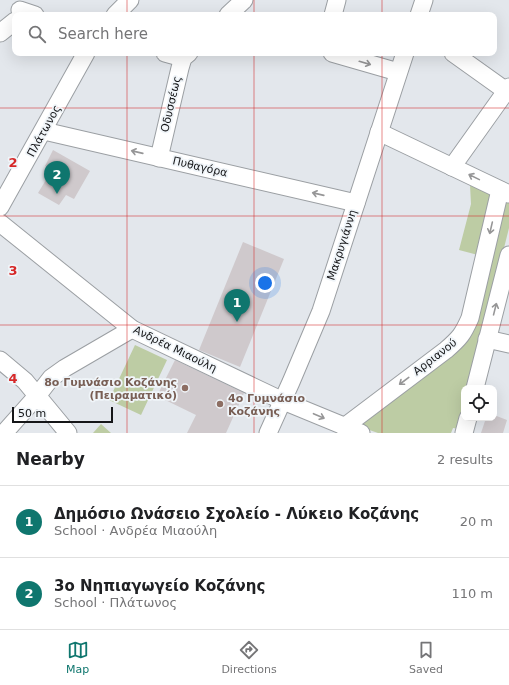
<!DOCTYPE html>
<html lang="en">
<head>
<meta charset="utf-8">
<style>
  :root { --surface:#fff; --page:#f2f2f2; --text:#202124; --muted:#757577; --line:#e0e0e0; --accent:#0f766e }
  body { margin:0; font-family:"DejaVu Sans",sans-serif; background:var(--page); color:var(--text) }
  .controls { position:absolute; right:12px; bottom:12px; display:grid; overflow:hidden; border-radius:8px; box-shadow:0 4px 16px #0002 }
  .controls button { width:36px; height:36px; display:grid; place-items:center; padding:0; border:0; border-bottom:1px solid var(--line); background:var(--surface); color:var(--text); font:20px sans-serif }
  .scale { position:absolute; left:12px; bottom:10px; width:101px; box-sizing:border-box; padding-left:4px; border:2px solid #151618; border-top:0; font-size:11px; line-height:14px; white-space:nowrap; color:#151618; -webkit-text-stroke:3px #f0f5f9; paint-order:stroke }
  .you { position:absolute; left:265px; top:283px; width:14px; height:14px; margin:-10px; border:3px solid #fff; border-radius:50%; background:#1a73e8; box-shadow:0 0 0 6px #1a73e833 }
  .badge { display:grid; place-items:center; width:26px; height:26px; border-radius:50%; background:var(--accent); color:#fff; font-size:13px; font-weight:700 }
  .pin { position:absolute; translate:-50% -33px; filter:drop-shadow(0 1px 2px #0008) }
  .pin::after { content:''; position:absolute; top:21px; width:14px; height:12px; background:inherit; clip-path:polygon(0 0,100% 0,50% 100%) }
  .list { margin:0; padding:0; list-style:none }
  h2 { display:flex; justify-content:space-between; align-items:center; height:52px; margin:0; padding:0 16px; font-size:17px }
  h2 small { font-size:13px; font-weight:400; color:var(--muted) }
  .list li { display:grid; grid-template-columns:26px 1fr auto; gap:12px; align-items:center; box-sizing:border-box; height:72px; padding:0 16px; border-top:1px solid var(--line) }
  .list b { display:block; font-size:15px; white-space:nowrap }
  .list p { margin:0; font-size:13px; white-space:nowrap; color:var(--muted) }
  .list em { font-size:13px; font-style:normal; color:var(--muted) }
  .icon { flex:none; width:22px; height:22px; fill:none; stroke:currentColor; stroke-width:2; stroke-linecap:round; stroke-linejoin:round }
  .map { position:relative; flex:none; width:509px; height:433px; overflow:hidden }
  .search { position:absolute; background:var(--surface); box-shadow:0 4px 16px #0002; left:12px; right:12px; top:12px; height:44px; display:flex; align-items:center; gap:10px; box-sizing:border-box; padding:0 14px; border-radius:8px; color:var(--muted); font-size:15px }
  .sheet { height:196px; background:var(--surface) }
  nav { display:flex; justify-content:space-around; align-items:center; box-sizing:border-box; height:56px; border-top:1px solid var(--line); background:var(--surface); font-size:11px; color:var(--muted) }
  nav a { display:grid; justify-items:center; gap:2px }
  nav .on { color:var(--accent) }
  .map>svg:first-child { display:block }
  .green { fill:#bdcca4 }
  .building { fill:#cfc9cc }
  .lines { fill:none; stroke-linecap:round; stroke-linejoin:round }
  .minor-casing { stroke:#9b9fa3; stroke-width:19 }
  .minor { stroke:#fff; stroke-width:17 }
  .oneway { stroke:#969697 }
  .grid { fill:none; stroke:#d62828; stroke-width:1; stroke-opacity:0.55 }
  .education-dot { fill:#8d6e63; stroke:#f0f5f9; stroke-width:1.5 }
  .labels { text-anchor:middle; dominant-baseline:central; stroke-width:3.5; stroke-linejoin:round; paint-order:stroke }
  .street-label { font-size:11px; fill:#151618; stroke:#f0f5f9 }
  .education-label { font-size:11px; font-weight:bold; fill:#785e54; stroke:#f0f5f9; text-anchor:end }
  .grid-label { font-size:13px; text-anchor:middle; font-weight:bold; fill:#d62828; stroke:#f0f5f9; stroke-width:3.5; stroke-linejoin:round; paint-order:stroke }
</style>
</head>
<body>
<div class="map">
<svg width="509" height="433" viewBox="0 0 509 433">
  <rect width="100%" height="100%" fill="#e3e7ec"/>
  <g class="green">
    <polygon points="470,185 490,194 478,255 459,250 471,204"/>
    <polygon points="502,199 509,201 509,228 469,388 464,388 464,408 459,429 453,428 451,433 378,433 358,426 459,348"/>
    <polygon points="135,345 167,360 141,415 109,400"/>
    <polygon points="101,424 111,433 93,433"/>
  </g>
  <g class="building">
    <polygon points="53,150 90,171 74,199 66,195 59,205 38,193 52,170 45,166"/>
    <polygon points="243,242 284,259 240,367 199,350"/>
    <polygon points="175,360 244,393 226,433 187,433 196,415 157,396"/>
    <polygon points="494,415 507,420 503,433 481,433 486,418 494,418"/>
  </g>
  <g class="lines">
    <defs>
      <g id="minor">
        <polyline points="20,10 35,15"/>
        <polyline points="115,15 130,0"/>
        <polyline points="228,15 244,0"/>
        <polyline points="333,15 337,0"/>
        <polyline points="419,15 424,0"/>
        <polyline points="0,33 15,21"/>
        <polyline points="165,53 183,58"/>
        <polyline points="332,53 398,72"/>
        <polyline points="453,53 509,93"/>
        <polyline points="44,131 356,203"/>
        <polyline points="379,132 509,194"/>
        <polyline points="159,158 180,68 183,58 189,53"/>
        <polyline points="452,167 509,87"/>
        <polyline points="0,207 86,53"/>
        <polyline points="0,223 132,329 283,401 361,433"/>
        <polyline points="487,339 509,344"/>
        <polyline points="0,360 25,381 68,433"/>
        <polyline points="475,388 509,255"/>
        <path d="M344,427L446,350C460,338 463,334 470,318L500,190"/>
        <polyline points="4,433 37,396 51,378 65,368 132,329"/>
        <polyline points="268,433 291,382 321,311 405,53"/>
        <polyline points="464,433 468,418"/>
      </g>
    </defs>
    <use href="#minor" class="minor-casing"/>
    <use href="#minor" class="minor"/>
  </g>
  <defs><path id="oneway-shaft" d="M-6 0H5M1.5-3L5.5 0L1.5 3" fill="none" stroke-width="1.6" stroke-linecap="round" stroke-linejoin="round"/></defs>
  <g class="oneway">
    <use href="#oneway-shaft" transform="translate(365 63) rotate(16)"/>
    <use href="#oneway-shaft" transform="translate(137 152) rotate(-167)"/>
    <use href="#oneway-shaft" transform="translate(474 177) rotate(-154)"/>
    <use href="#oneway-shaft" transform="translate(318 194) rotate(-167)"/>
    <use href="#oneway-shaft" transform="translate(491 228) rotate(103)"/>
    <use href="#oneway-shaft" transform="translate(495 309) rotate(-76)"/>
    <use href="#oneway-shaft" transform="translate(404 381) rotate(143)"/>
    <use href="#oneway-shaft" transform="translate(319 416) rotate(23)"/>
  </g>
  <path class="grid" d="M127,0V15M254,0V15M382,0V15M127,53V433M254,53V433M382,53V433M0,108H509M0,216H509M0,325H509"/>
  <g class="education-dot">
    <circle cx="185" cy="388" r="4"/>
    <circle cx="220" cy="404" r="4"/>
  </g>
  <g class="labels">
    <g class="street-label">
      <text transform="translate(171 104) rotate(-77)">Οδυσσέως</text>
      <text transform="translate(44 131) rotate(-61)">Πλάτωνος</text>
      <text transform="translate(200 167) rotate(13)">Πυθαγόρα</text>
      <text transform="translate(342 245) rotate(-72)">Μακρυγιάννη</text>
      <text transform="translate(175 349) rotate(26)">Ανδρέα Μιαούλη</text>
      <text transform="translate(435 357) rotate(-38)">Αρριανού</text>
    </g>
    <g class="education-label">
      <text x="177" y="382">8ο Γυμνάσιο Κοζάνης<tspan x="177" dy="13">(Πειραματικό)</tspan></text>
      <text x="228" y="398" text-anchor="start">4ο Γυμνάσιο<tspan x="228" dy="13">Κοζάνης</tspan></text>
    </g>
  </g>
  <g class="grid-label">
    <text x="13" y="167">2</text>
    <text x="13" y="275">3</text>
    <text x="13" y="383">4</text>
  </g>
</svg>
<div class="controls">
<button><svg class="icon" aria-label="locate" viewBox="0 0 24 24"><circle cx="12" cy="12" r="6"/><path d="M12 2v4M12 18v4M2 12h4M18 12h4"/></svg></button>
</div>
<div class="scale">50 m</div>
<div class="you"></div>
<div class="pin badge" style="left:237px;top:322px">1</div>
<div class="pin badge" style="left:57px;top:194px">2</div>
<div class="search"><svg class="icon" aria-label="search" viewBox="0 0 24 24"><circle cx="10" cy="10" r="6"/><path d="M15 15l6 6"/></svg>Search here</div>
</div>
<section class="sheet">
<h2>Nearby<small>2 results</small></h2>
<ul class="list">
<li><span class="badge">1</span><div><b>Δημόσιο Ωνάσειο Σχολείο - Λύκειο Κοζάνης</b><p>School · Ανδρέα Μιαούλη</p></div><em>20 m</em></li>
<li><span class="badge">2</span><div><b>3ο Νηπιαγωγείο Κοζάνης</b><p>School · Πλάτωνος</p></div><em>110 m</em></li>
</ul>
</section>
<nav>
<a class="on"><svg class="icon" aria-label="map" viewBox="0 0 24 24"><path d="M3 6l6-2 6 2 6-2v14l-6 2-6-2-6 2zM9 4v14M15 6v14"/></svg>Map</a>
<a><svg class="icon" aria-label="directions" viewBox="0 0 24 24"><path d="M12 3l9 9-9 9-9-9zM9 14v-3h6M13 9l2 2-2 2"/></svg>Directions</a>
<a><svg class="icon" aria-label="saved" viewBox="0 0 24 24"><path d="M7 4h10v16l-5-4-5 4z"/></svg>Saved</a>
</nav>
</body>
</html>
